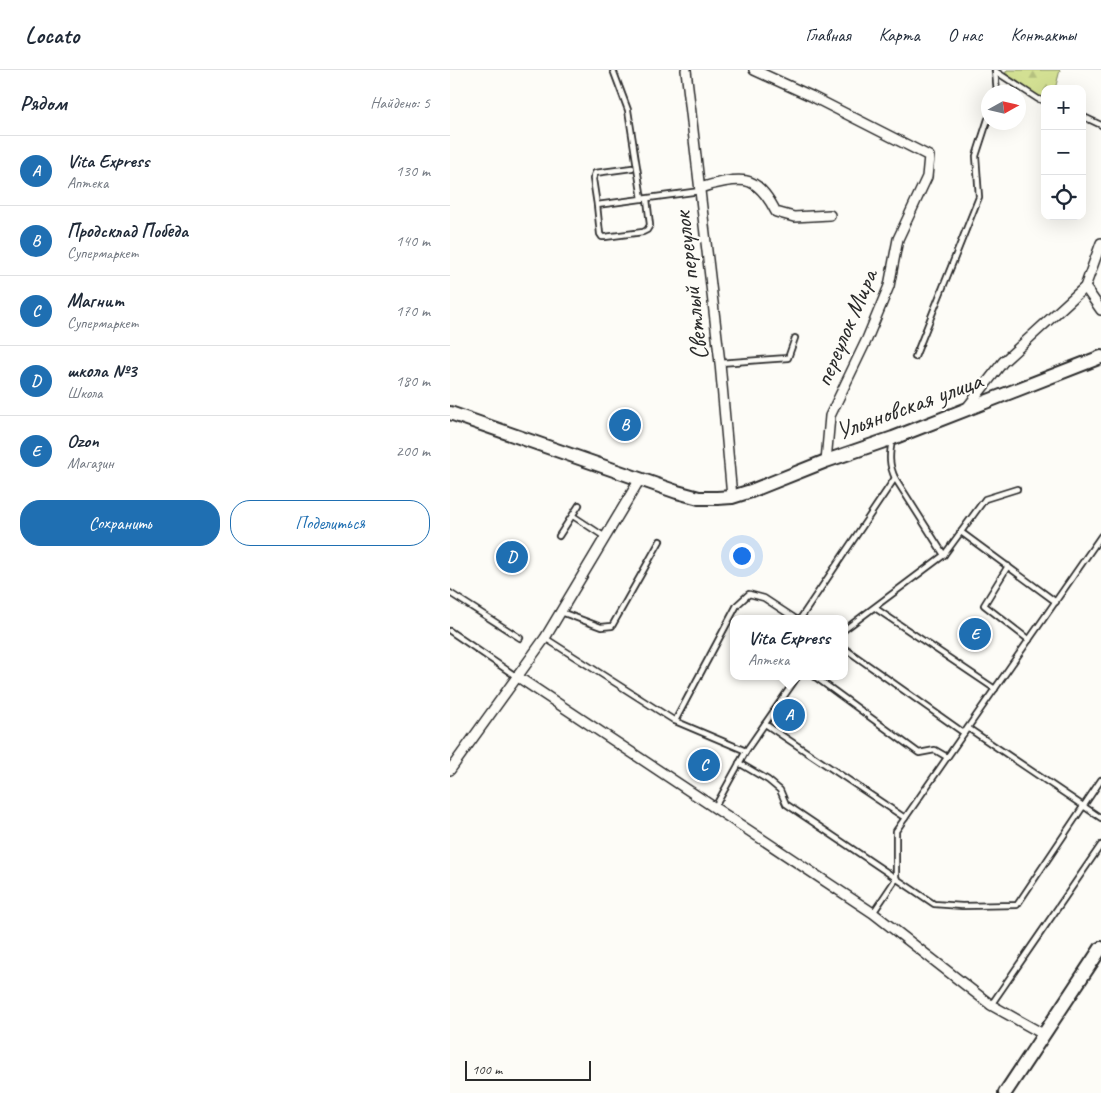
<!DOCTYPE html>
<html lang="ru">
<head>
<meta charset="utf-8">
<style>
  :root { --surface:#fff; --page:#f2f2f3; --text:#1f2937; --muted:#747a83; --line:#e0e1e3; --accent:#1f6fb2 }
  body { margin:0; font-family:Caveat,sans-serif; background:var(--page); color:var(--text) }
  .controls { position:absolute; right:15px; top:15px; display:grid; overflow:hidden; border-radius:10px; box-shadow:0 5px 20px #0002 }
  .controls button { width:45px; height:45px; display:grid; place-items:center; padding:0; border:0; border-bottom:1px solid var(--line); background:var(--surface); color:var(--text); font:25px sans-serif }
  .compass { position:absolute; left:531px; top:15px; width:45px; height:45px; border-radius:50%; background:var(--surface); box-shadow:0 5px 20px #0002; rotate:82deg }
  .scale { position:absolute; left:15px; bottom:12px; width:126px; box-sizing:border-box; padding-left:5px; border:2px solid #2b2b2b; border-top:0; font-size:14px; line-height:18px; white-space:nowrap; color:#2b2b2b; -webkit-text-stroke:4px #fdfcf7; paint-order:stroke }
  .you { position:absolute; left:291px; top:485px; width:18px; height:18px; margin:-12px; border:4px solid #fff; border-radius:50%; background:#1a73e8; box-shadow:0 0 0 8px #1a73e833 }
  .badge { display:grid; place-items:center; width:32px; height:32px; border-radius:50%; background:var(--accent); color:#fff; font-size:16px; font-weight:700 }
  .pin { position:absolute; translate:-50% -50%; border:2px solid #fff; box-shadow:0 1px 5px #0006 }
  .popup { position:absolute; left:280px; top:545px; width:118px; height:65px; box-sizing:border-box; display:grid; place-content:center; border-radius:10px; background:var(--surface); filter:drop-shadow(0 1px 4px #0005); font-size:16px; white-space:nowrap; color:var(--muted) }
  .popup b { font-size:19px; color:var(--text) }
  .popup::after { content:''; position:absolute; left:50%; top:100%; margin-left:-10px; border:10px solid transparent; border-top-color:var(--surface) }
  .list { margin:0; padding:0; list-style:none }
  h2 { display:flex; justify-content:space-between; align-items:center; height:65px; margin:0; padding:0 20px; font-size:21px }
  h2 small { font-size:16px; font-weight:400; color:var(--muted) }
  .list li { display:grid; grid-template-columns:32px 1fr auto; gap:15px; align-items:center; box-sizing:border-box; height:70px; padding:0 20px; border-top:1px solid var(--line) }
  .list b { display:block; font-size:19px; white-space:nowrap }
  .list p { margin:0; font-size:16px; white-space:nowrap; color:var(--muted) }
  .list em { font-size:16px; font-style:normal; color:var(--muted) }
  .actions { display:flex; gap:10px; padding:15px 20px }
  .actions a { flex:1; padding:11px 0; border:1px solid var(--accent); border-radius:20px; text-align:center; font-size:18px; color:var(--accent) }
  .actions .main { background:var(--accent); color:#fff }
  .icon { flex:none; width:28px; height:28px; fill:none; stroke:currentColor; stroke-width:2; stroke-linecap:round; stroke-linejoin:round }
  .map { position:relative; flex:none; width:651px; height:1023px; overflow:hidden }
  header { display:flex; align-items:center; gap:30px; box-sizing:border-box; height:70px; padding:0 25px; background:var(--surface); border-bottom:1px solid var(--line) }
  header strong { font-size:24px }
  nav { display:flex; gap:28px; margin-inline-start:auto; font-size:18px }
  main { display:flex }
  aside { flex:1; background:var(--surface) }
  .map>svg:first-child { display:block }
  .forest { fill:url(#forest-firs); stroke:#7f865f }
  .lines { fill:none; stroke-linecap:round; stroke-linejoin:round }
  .lane-casing { stroke:#2b2b2b; stroke-width:8 }
  .street-casing { stroke:#2b2b2b; stroke-width:12 }
  .secondary-casing { stroke:#2b2b2b; stroke-width:16 }
  .lane { stroke:#fdfcf7; stroke-width:4.5 }
  .street { stroke:#fdfcf7; stroke-width:9 }
  .secondary { stroke:#fdfcf7; stroke-width:12 }
  .labels { text-anchor:middle; dominant-baseline:central; stroke-width:5; stroke-linejoin:round; paint-order:stroke }
  .street-label { font-size:25px; fill:#2b2b2b; stroke:#fdfcf7 }
</style>
</head>
<body>
<header>
<strong>Locato</strong>
<nav><a>Главная</a><a>Карта</a><a>О нас</a><a>Контакты</a></nav>
</header>
<main>
<aside>
<h2>Рядом<small>Найдено: 5</small></h2>
<ul class="list">
<li><span class="badge">A</span><div><b>Vita Express</b><p>Аптека</p></div><em>130 m</em></li>
<li><span class="badge">B</span><div><b>Продсклад Победа</b><p>Супермаркет</p></div><em>140 m</em></li>
<li><span class="badge">C</span><div><b>Магнит</b><p>Супермаркет</p></div><em>170 m</em></li>
<li><span class="badge">D</span><div><b>школа №3</b><p>Школа</p></div><em>180 m</em></li>
<li><span class="badge">E</span><div><b>Ozon</b><p>Магазин</p></div><em>200 m</em></li>
</ul>
<div class="actions"><a class="main">Сохранить</a><a>Поделиться</a></div>
</aside>
<div class="map">
<svg width="651" height="1023" viewBox="0 0 651 1023">
  <defs>
    <pattern id="forest-firs" width="22" height="20" patternUnits="userSpaceOnUse" patternTransform="scale(1.25)"><rect width="22" height="20" fill="#d3e093"/><path d="M5 1l3.5 6h-7zM16 11l3.5 6h-7z" fill="#b5c07f"/></pattern>
  </defs>
  <rect width="100%" height="100%" fill="#fdfcf7"/>
  <filter id="ink" filterUnits="userSpaceOnUse"><feTurbulence type="fractalNoise" baseFrequency=".02" numOctaves="2"/><feDisplacementMap in="SourceGraphic" scale="10" xChannelSelector="R" yChannelSelector="G"/><feConvolveMatrix kernelMatrix="1 2 1 2 8 2 1 2 1" color-interpolation-filters="sRGB"/></filter>
  <g filter="url(#ink)">
    <polygon class="forest" points="557,0 610,0 605,19 595,19 595,31 555,4"/>
    <g class="lines">
      <defs>
        <g id="lane">
          <polyline points="163,0 178,40 192,129"/>
          <polyline points="545,1 588,29 595,31"/>
          <polyline points="545,1 547,22"/>
          <polyline points="632,46 651,55"/>
          <polyline points="182,98 145,103 143,109 147,135 250,121"/>
          <polyline points="147,135 150,164 152,167 155,167 193,162 197,160 200,155 197,129"/>
          <polyline points="465,287 529,127 526,86 538,49"/>
          <polyline points="270,293 338,288 345,268"/>
          <polyline points="123,446 155,467"/>
          <polyline points="511,462 606,532"/>
          <polyline points="109,466 129,435"/>
          <polyline points="494,485 535,429 567,419"/>
          <polyline points="558,496 534,535 579,570"/>
          <polyline points="0,523 70,568"/>
          <polyline points="425,538 545,619"/>
          <polyline points="111,542 151,557 162,556 210,471"/>
          <polyline points="350,549 445,408"/>
          <path d="M394,560L494,485L445,408C439,395 439,386 442,371"/>
          <polyline points="0,561 67,607"/>
          <polyline points="95,568 225,651 296,681"/>
          <polyline points="394,578 514,663"/>
          <polyline points="364,606 469,683 485,680 497,687"/>
          <polyline points="225,651 287,535 299,524 314,528 346,549"/>
          <polyline points="315,654 455,748"/>
          <polyline points="518,658 651,748"/>
          <polyline points="289,693 318,710 330,720 336,734 484,834 512,836 567,835 651,710"/>
          <polyline points="265,737 296,681 348,606"/>
          <polyline points="423,843 446,809 446,761 651,466"/>
          <polyline points="541,935 651,775"/>
        </g>
        <g id="street">
          <polyline points="236,0 270,293 282,427"/>
          <polyline points="304,0 361,26 479,86 477,107 448,169 439,216 417,269 380,346 376,391"/>
          <path d="M250,118C262,114 288,107 300,112C311,116 321,132 326,142L344,147L380,145"/>
          <polyline points="635,217 651,240"/>
          <polyline points="516,339 553,292 635,217 651,173"/>
          <polyline points="68,607 423,843 541,935 593,964"/>
          <polyline points="0,700 95,568 190,409"/>
        </g>
        <g id="secondary">
          <polyline points="0,343 227,422 249,428 267,428 282,427 301,421 376,391 443,368 651,287"/>
          <polyline points="555,1023 651,878"/>
        </g>
      </defs>
      <use href="#lane" class="lane-casing"/>
      <use href="#street" class="street-casing"/>
      <use href="#secondary" class="secondary-casing"/>
      <use href="#lane" class="lane"/>
      <use href="#street" class="street"/>
      <use href="#secondary" class="secondary"/>
    </g>
  </g>
  <g class="labels">
    <g class="street-label">
      <text transform="translate(241 216) rotate(-97)">Светлый переулок</text>
      <text transform="translate(396 258) rotate(-67)">переулок Мира</text>
      <text transform="translate(459 336) rotate(-20)">Ульяновская улица</text>
    </g>
  </g>
</svg>
<div class="controls">
<button>+</button>
<button>−</button>
<button><svg class="icon" aria-label="locate" viewBox="0 0 24 24"><circle cx="12" cy="12" r="6"/><path d="M12 2v4M12 18v4M2 12h4M18 12h4"/></svg></button>
</div>
<svg class="compass" viewBox="-18 -18 36 36"><path d="M0-13l5 13h-10z" fill="#e53935"/><path d="M0 13l5-13h-10z" fill="#747a83"/></svg>
<div class="scale">100 m</div>
<div class="you"></div>
<div class="pin badge" style="left:339px;top:645px">A</div>
<div class="popup"><b>Vita Express</b>Аптека</div>
<div class="pin badge" style="left:175px;top:355px">B</div>
<div class="pin badge" style="left:254px;top:695px">C</div>
<div class="pin badge" style="left:62px;top:487px">D</div>
<div class="pin badge" style="left:525px;top:564px">E</div>
</div>
</main>
</body>
</html>
